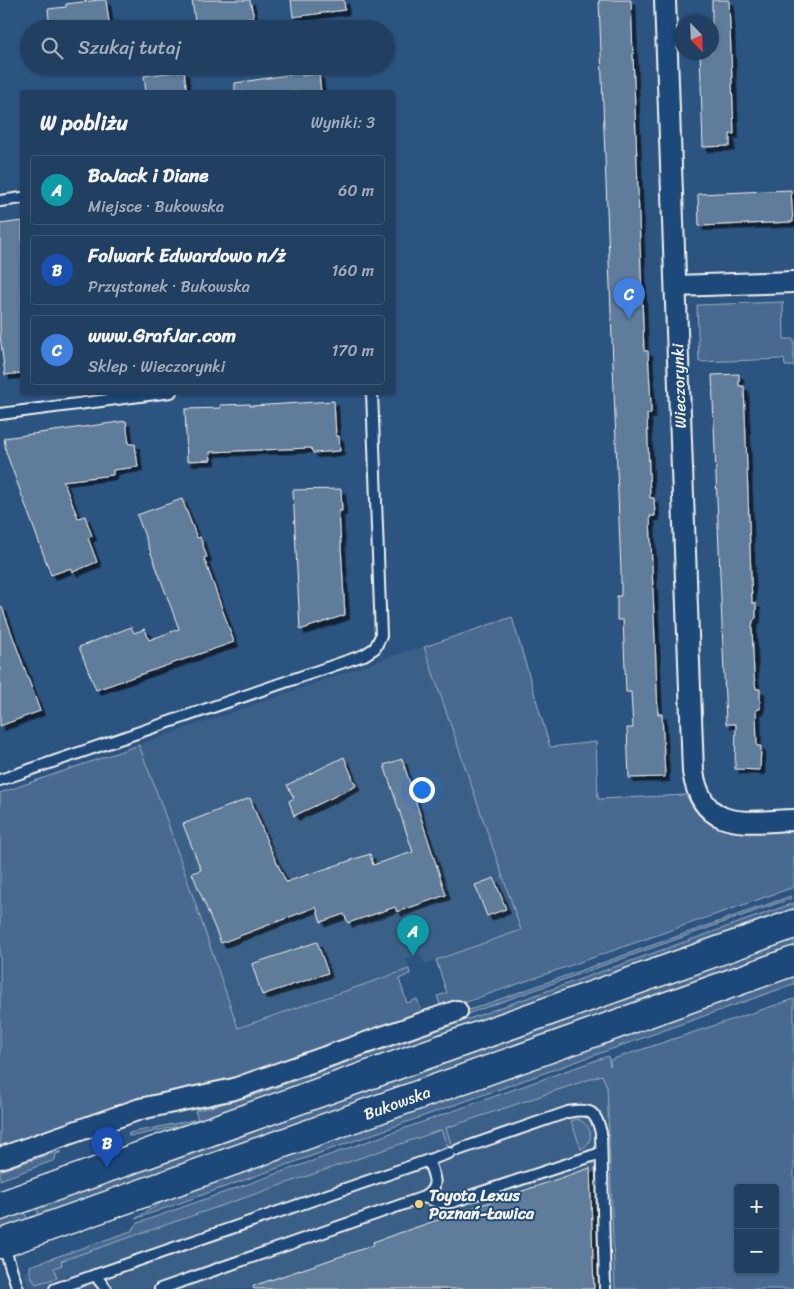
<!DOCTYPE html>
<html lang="pl">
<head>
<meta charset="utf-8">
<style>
  :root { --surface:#213f61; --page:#2d4a6a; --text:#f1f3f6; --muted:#a2afbd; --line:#3e5876; --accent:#8bbbb9 }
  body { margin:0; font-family:Sriracha,sans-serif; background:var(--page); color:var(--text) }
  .controls { position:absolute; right:15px; bottom:15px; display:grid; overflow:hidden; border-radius:5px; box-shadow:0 1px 4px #0004 }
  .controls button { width:45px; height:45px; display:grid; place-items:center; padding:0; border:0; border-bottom:1px solid var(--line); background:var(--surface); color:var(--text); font:25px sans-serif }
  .compass { position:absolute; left:674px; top:15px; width:45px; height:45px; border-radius:50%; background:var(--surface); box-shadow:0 1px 4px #0004; rotate:157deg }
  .you { position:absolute; left:421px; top:789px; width:18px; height:18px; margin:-12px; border:4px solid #fff; border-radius:50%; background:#1a73e8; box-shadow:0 0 0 8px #1a73e833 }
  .badge { display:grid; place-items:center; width:32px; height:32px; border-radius:50%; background:var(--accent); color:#fff; font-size:16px; font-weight:700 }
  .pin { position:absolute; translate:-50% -41px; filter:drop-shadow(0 1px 2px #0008) }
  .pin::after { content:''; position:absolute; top:26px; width:18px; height:15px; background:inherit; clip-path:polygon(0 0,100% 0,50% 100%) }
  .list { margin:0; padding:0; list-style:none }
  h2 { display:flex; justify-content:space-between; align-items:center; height:65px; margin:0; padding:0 20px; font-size:21px }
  h2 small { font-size:16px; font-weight:400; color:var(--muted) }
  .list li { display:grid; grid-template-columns:32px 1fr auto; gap:15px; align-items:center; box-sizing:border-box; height:70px; margin:0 10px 10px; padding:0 10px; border:1px solid var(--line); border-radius:5px }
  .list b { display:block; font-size:19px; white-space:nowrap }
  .list p { margin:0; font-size:16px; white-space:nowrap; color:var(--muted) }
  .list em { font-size:16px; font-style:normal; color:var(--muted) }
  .icon { flex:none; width:28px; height:28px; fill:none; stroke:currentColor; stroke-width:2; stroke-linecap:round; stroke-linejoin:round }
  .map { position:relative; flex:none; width:794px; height:1289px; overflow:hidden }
  .search { position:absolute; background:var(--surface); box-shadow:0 1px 4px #0004; left:20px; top:20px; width:375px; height:55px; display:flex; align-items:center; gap:12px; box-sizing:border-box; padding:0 18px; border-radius:28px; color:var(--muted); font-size:19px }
  .panel { position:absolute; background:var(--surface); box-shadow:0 1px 4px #0004; left:20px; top:90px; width:375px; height:305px; border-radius:5px }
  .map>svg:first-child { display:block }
  .built { fill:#3b6088 }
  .green { fill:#496b90; stroke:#9eaebc; fill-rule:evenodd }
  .building { fill:#5e7b9a; stroke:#f4f1e8; filter:url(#shadow) }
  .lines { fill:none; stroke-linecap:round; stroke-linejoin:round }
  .lane-casing { stroke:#f4f1e8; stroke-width:14 }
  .street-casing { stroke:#f4f1e8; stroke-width:24 }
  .secondary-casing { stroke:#f4f1e8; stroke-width:31 }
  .lane { stroke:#1f4a7a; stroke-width:10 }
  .street { stroke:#1f4a7a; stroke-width:20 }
  .secondary { stroke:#1f4a7a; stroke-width:28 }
  .poi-dot { fill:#ffd166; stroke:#1f4a7a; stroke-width:2 }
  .labels { text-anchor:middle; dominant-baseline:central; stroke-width:4; stroke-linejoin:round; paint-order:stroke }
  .street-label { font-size:16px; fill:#f4f1e8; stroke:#1f4a7a }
  .poi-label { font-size:16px; font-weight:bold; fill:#f4f1e8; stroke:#1f4a7a; text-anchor:start }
</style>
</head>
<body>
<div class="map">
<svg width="794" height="1289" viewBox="0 0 794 1289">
  <defs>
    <filter id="shadow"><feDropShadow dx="4.5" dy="4.5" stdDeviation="0" flood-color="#0009"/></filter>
  </defs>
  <rect width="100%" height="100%" fill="#2c5481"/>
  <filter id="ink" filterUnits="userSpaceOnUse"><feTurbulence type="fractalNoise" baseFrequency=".02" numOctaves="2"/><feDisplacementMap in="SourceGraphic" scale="10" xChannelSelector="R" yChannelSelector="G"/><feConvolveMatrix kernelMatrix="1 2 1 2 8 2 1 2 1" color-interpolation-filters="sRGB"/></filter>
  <g filter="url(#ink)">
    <g class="built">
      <polygon points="424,647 521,930 425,964 421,954 406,959 409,969 238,1028 163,809 139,745 402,653"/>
      <polygon points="611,1070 619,1289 29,1289 24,1272"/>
    </g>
    <g class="green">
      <polygon points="783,302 784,339 794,339 794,366 785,366 784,359 699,362 697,305"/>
      <path d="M512,617L550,747L596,742L598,799L686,795C709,843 749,831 794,830V887L455,1006L441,1007L437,996L447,993L436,960L521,930L424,647Z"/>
      <polygon points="139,745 163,809 238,1028 409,969 410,974 399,979 407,1003 417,999 423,1013 246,1077 0,1149 0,793"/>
      <polygon points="791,896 792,898 459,1017 458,1014"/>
      <polygon points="794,903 794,910 204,1120 139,1135 128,1136 129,1133 198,1119 195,1111 252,1096"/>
      <polygon points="794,937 794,948 39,1216 36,1207"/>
      <polygon points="794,976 794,984 135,1219 169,1198"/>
      <path d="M794,999V1289H615L607,1087L602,1075L446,1128L454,1152L450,1153L441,1130L61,1261L62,1265L54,1268L57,1278L36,1284C32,1280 29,1271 30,1266L131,1231L138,1223L608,1056L610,1066V1060ZM738,1188H775V1270H738Z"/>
      <path d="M577,1119C592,1124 596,1141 581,1149L571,1121Z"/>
      <polygon points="56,1152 62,1152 56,1154 55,1160 0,1180 0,1171"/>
      <polygon points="24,1211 28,1220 0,1230 0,1220"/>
    </g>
    <g class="building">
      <polygon points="99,0 106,0 110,29 50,29 48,9 66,7 66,4"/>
      <polygon points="192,0 250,0 254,18 220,21 221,27 196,29"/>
      <polygon points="291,0 344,0 345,10 293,17"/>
      <polygon points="599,0 631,0 644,351 648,351 651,405 651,414 647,414 650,498 654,498 655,516 650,516 658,714 662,714 665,777 629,778 627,728 633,728 631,692 626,692 623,620 617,620 617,596 621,596 621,572"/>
      <polygon points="712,0 729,0 734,134 730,134 730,146 703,147 700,52 712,52"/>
      <polygon points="184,71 187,92 146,92 144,76"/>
      <polygon points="301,73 302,76 319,74 321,92 235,92 235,83"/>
      <polygon points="791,190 793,222 699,226 698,194"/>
      <polygon points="22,221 22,373 5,375 0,335 0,224"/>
      <polygon points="739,374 739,386 744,386 752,603 756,603 756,618 753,621 752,627 754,676 756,689 760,689 760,709 756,710 757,746 761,746 760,770 735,769 736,724 726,724 712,375"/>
      <polygon points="334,401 336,436 339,436 340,451 313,453 311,448 210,452 211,460 187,461 185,409 221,408 220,405 250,404 250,406"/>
      <polygon points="126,421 129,444 135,444 138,467 113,470 113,475 63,481 78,518 85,516 92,536 88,538 97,562 73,572 71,568 51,575 6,452 4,438"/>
      <polygon points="341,489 342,511 339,511 345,615 300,630 293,490"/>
      <polygon points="182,499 197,538 200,537 207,557 204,558 234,642 96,690 79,647 131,627 134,633 145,629 149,640 179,629 137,515"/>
      <polygon points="0,607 2,607 40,711 0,726"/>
      <polygon points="344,757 356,786 294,816 289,801 294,798 287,785"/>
      <polygon points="402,759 446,895 397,912 395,907 348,923 344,914 321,922 316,907 221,943 192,873 201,870 183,824 250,798 268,844 286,882 370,854 373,865 413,852 384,765"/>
      <polygon points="494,878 506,909 487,916 475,885"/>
      <polygon points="317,942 328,973 262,995 252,964"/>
      <polygon points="590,1168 594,1289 254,1289 253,1286 374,1245 373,1242"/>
    </g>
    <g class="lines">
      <defs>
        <g id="lane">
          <polyline points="0,201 22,198"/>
          <polyline points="0,414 171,392"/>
          <polyline points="0,780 364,655 375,648 381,636 372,392"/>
          <path d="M458,1150L568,1112C590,1108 596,1111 601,1133L605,1289"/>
          <polyline points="424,1197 438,1202 452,1202 601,1153"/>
          <polyline points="3,1244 18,1289"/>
          <polyline points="95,1275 106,1289"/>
          <polyline points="55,1289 449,1153"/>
          <path d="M160,1289L424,1197C441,1187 434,1176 428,1160"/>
        </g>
        <g id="street">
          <path d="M665,0L693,772C703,834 747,821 794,820"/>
          <polyline points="676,286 794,282"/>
          <polyline points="0,1158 140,1109 234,1089 457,1011"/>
        </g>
        <g id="secondary">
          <polyline points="0,1206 794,924"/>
          <polyline points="0,1244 794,961"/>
        </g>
      </defs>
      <use href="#lane" class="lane-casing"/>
      <use href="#street" class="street-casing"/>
      <use href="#secondary" class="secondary-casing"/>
      <use href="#lane" class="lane"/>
      <use href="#street" class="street"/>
      <use href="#secondary" class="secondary"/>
    </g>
  </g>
  <circle class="poi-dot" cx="419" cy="1204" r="5"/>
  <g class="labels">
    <g class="street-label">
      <text transform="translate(679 386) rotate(-92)">Wieczorynki</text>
      <text transform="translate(397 1103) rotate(-20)">Bukowska</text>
    </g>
    <g class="poi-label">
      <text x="429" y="1195">Toyota Lexus<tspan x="429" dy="18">Poznań-Ławica</tspan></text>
    </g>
  </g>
</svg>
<div class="controls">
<button>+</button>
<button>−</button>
</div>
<svg class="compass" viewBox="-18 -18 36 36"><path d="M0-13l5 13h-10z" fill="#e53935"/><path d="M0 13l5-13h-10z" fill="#a2afbd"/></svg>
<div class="you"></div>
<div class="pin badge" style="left:413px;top:956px;background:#0f9aa8">A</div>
<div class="pin badge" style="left:107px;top:1168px;background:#1a4fb4">B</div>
<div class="pin badge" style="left:629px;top:319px;background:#3f7fe0">C</div>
<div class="search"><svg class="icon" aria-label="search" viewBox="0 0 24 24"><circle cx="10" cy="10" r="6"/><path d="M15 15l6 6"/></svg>Szukaj tutaj</div>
<section class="panel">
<h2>W pobliżu<small>Wyniki: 3</small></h2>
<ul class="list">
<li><span class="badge" style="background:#0f9aa8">A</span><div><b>BoJack i Diane</b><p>Miejsce · Bukowska</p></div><em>60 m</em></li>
<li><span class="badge" style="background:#1a4fb4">B</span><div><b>Folwark Edwardowo n/ż</b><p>Przystanek · Bukowska</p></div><em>160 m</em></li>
<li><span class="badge" style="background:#3f7fe0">C</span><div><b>www.GrafJar.com</b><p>Sklep · Wieczorynki</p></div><em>170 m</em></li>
</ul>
</section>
</div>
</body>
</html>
